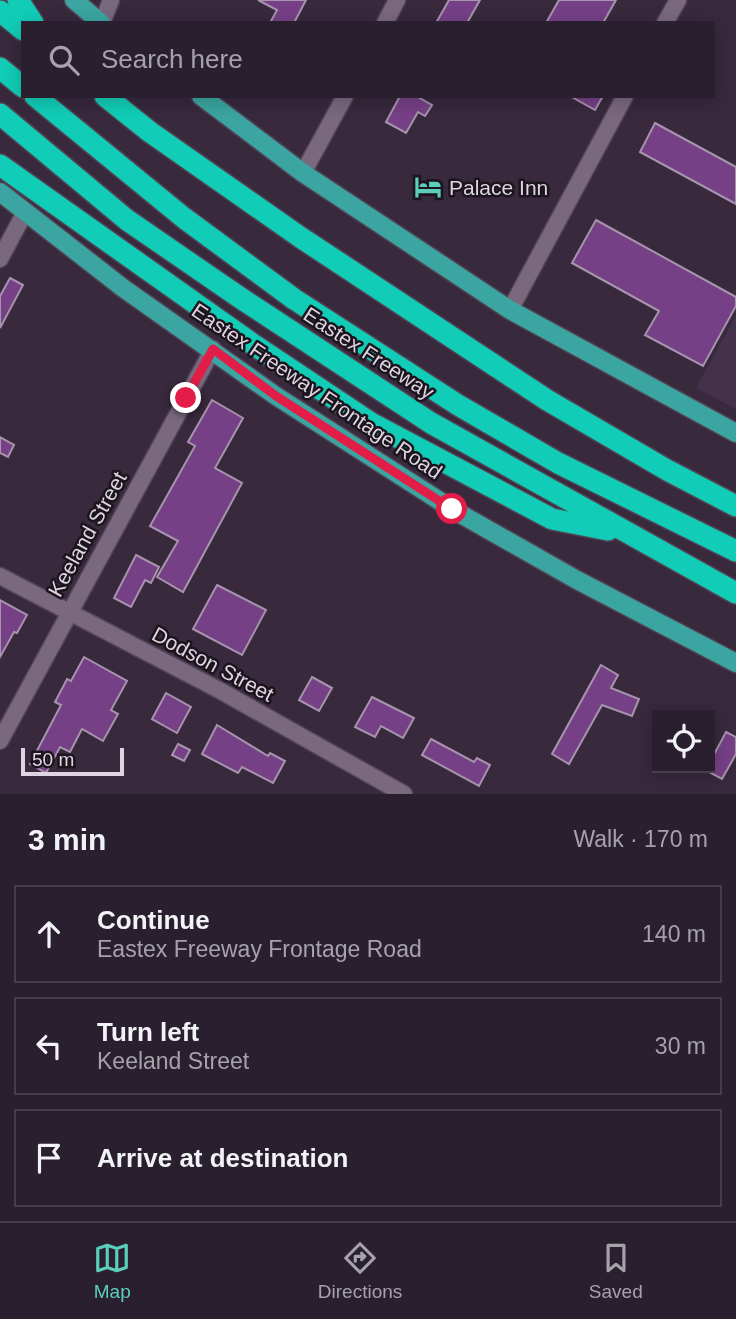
<!DOCTYPE html>
<html lang="en">
<head>
<meta charset="utf-8">
<style>
  :root { --surface:#2a1f2e; --page:#362c3a; --text:#f1f3f6; --muted:#a5a2aa; --line:#463d4a; --accent:#5bcebc }
  body { margin:0; font-family:Helvetica,sans-serif; background:var(--page); color:var(--text) }
  .controls { position:absolute; right:21px; bottom:21px; display:grid; overflow:hidden; border-radius:0px; box-shadow:0 4px 18px #0003 }
  .controls button { width:63px; height:63px; display:grid; place-items:center; padding:0; border:0; border-bottom:2px solid var(--line); background:var(--surface); color:var(--text); font:35px sans-serif }
  .scale { position:absolute; left:21px; bottom:18px; width:103px; box-sizing:border-box; padding-left:7px; border:4px solid #ded4e2; border-top:0; font-size:19px; line-height:24px; white-space:nowrap; color:#ded4e2; -webkit-text-stroke:5px #1c151e; paint-order:stroke }
  .stop { position:absolute; width:21px; height:21px; margin:-16px; border:5px solid #e11d48; border-radius:50%; background:#fff }
  .stop.end { background:#e11d48; border-color:#fff; box-shadow:0 2px 7px #0008 }
  .list { margin:0; padding:0; list-style:none }
  h2 { display:flex; justify-content:space-between; align-items:center; height:91px; margin:0; padding:0 28px; font-size:30px }
  h2 small { font-size:23px; font-weight:400; color:var(--muted) }
  .list li { display:grid; grid-template-columns:46px 1fr auto; gap:21px; align-items:center; box-sizing:border-box; height:98px; margin:0 14px 14px; padding:0 14px; border:2px solid var(--line); border-radius:0px }
  .list b { display:block; font-size:26px; white-space:nowrap }
  .list p { margin:0; font-size:23px; white-space:nowrap; color:var(--muted) }
  .list em { font-size:23px; font-style:normal; color:var(--muted) }
  .icon { flex:none; width:38px; height:38px; fill:none; stroke:currentColor; stroke-width:2; stroke-linecap:round; stroke-linejoin:round }
  .map { position:relative; flex:none; width:736px; height:794px; overflow:hidden }
  .search { position:absolute; background:var(--surface); box-shadow:0 4px 18px #0003; left:21px; right:21px; top:21px; height:77px; display:flex; align-items:center; gap:18px; box-sizing:border-box; padding:0 24px; border-radius:0px; color:var(--muted); font-size:26px }
  .sheet { height:427px; background:var(--surface) }
  nav { display:flex; justify-content:space-around; align-items:center; box-sizing:border-box; height:98px; border-top:2px solid var(--line); background:var(--surface); font-size:19px; color:var(--muted) }
  nav a { display:grid; justify-items:center; gap:4px }
  nav .on { color:var(--accent) }
  .map>svg:first-child { display:block }
  .built { fill:#44314b }
  .building { fill:#764087; stroke:#a694ac; stroke-width:2 }
  .lines { fill:none; stroke-linecap:round; stroke-linejoin:round }
  .minor-casing { stroke:#514455; stroke-width:19 }
  .major-casing { stroke:#514455; stroke-width:21 }
  .highway-casing { stroke:#514455; stroke-width:24 }
  .minor { stroke:#7a687f; stroke-width:16 }
  .major { stroke:#3ba5a1; stroke-width:18 }
  .highway { stroke:#11cdb7; stroke-width:21 }
  .route { stroke:#e11d48; stroke-width:9 }
  .labels { text-anchor:middle; dominant-baseline:central; stroke-width:5; stroke-linejoin:round; paint-order:stroke }
  .poi-label { font-size:21px; fill:#ded4e2; stroke:#1c151e; text-anchor:start }
  .street-label { font-size:21px; fill:#ded4e2; stroke:#1c151e }
</style>
</head>
<body>
<div class="map">
<svg width="736" height="794" viewBox="0 0 736 794">
  <rect width="100%" height="100%" fill="#38293d"/>
  <polygon class="built" points="736,315 736,409 696,388"/>
  <g class="building">
    <polygon points="258,0 306,0 294,23 270,23 277,10"/>
    <polygon points="449,0 480,0 467,23 436,23"/>
    <polygon points="559,0 616,0 603,23 546,23"/>
    <polygon points="400,96 416,96 432,105 425,116 418,112 406,133 386,122"/>
    <polygon points="570,96 603,96 595,110"/>
    <polygon points="655,123 736,167 736,204 640,152"/>
    <polygon points="596,220 736,297 736,306 703,366 645,335 659,311 572,263"/>
    <polygon points="10,278 23,285 0,328 0,296"/>
    <polygon points="212,400 243,418 215,468 242,483 183,592 157,577 178,541 150,526 195,446 188,442"/>
    <polygon points="0,437 14,445 8,457 0,453"/>
    <polygon points="136,555 159,567 151,583 145,580 131,607 114,598"/>
    <polygon points="217,585 266,610 242,655 193,629"/>
    <polygon points="0,600 27,615 17,633 14,632 0,657"/>
    <polygon points="84,657 127,681 111,710 118,714 103,741 82,729 70,752 60,747 46,773 30,764 61,705 55,702 67,679 71,681"/>
    <polygon points="601,665 618,675 611,688 639,699 632,716 602,705 569,764 552,754"/>
    <polygon points="312,677 332,688 319,711 299,700"/>
    <polygon points="166,693 191,707 177,733 152,719"/>
    <polygon points="372,697 414,718 403,738 381,726 375,737 355,727"/>
    <polygon points="217,725 268,756 270,753 285,761 273,783 242,767 238,773 202,754"/>
    <polygon points="726,732 736,737 736,754 722,779 705,770 710,768 710,762"/>
    <polygon points="431,739 474,762 477,758 490,765 479,786 422,755"/>
    <polygon points="178,744 190,750 184,761 172,755"/>
  </g>
  <g class="lines">
    <defs>
      <g id="minor">
        <polyline points="102,23 111,0"/>
        <polyline points="385,23 397,0"/>
        <polyline points="665,23 678,0"/>
        <polyline points="303,173 345,96"/>
        <polyline points="0,259 25,212"/>
        <polyline points="510,310 625,96"/>
        <polyline points="0,576 219,690 404,794"/>
        <polyline points="0,741 213,349"/>
      </g>
      <g id="major">
        <polyline points="74,0 101,23"/>
        <polyline points="201,96 303,173 510,310 736,433"/>
        <polyline points="0,192 123,288 276,396 457,512 577,580 736,663"/>
      </g>
      <g id="highway">
        <polyline points="18,0 33,23"/>
        <polyline points="0,11 23,30"/>
        <polyline points="0,68 23,87"/>
        <polyline points="35,96 184,218 294,299 458,405 558,463 736,551"/>
        <polyline points="105,96 150,132 300,237 547,400 667,470 736,506"/>
        <polyline points="0,114 127,220 242,299 431,423 736,593"/>
        <polyline points="0,165 254,345 371,423 552,519 608,530"/>
      </g>
    </defs>
    <use href="#minor" class="minor-casing"/>
    <use href="#major" class="major-casing"/>
    <use href="#highway" class="highway-casing"/>
    <use href="#minor" class="minor"/>
    <use href="#major" class="major"/>
    <use href="#highway" class="highway"/>
  </g>
  <g class="lines">
    <polyline class="route" points="186,398 213,349 276,396 452,509"/>
  </g>
  <defs>
    <symbol id="hotel-bare" viewBox="-9 -9 18 18"><path d="M-6-4.5h1.5V1H6V5H4.5V3h-9V5H-6ZM-4 0a1.8 1.8 0 1 1 3.6 0ZM.5 0V-2.5h3Q6-2.5 6 0Z" fill="#5bcebc" stroke="#1c151e" stroke-width="2.5" paint-order="stroke"/></symbol>
  </defs>
  <g fill-rule="evenodd">
    <use href="#hotel-bare" x="409" y="168" width="38" height="38"/>
  </g>
  <g class="labels">
    <g class="poi-label">
      <text x="449" y="187">Palace Inn</text>
    </g>
    <g class="street-label">
      <text transform="translate(369 353) rotate(33)">Eastex Freeway</text>
      <text transform="translate(317 391) rotate(34)">Eastex Freeway Frontage Road</text>
      <text transform="translate(87 534) rotate(-61)">Keeland Street</text>
      <text transform="translate(213 664) rotate(28)">Dodson Street</text>
    </g>
  </g>
</svg>
<div class="controls">
<button><svg class="icon" aria-label="locate" viewBox="0 0 24 24"><circle cx="12" cy="12" r="6"/><path d="M12 2v4M12 18v4M2 12h4M18 12h4"/></svg></button>
</div>
<div class="scale">50 m</div>
<div class="stop" style="left:452px;top:509px"></div>
<div class="stop end" style="left:186px;top:398px"></div>
<div class="search"><svg class="icon" aria-label="search" viewBox="0 0 24 24"><circle cx="10" cy="10" r="6"/><path d="M15 15l6 6"/></svg>Search here</div>
</div>
<section class="sheet">
<h2>3 min<small>Walk · 170 m</small></h2>
<ul class="list">
<li><svg class="icon" aria-label="ahead" viewBox="0 0 24 24"><path d="M12 20V5M6 11l6-6 6 6"/></svg><div><b>Continue</b><p>Eastex Freeway Frontage Road</p></div><em>140 m</em></li>
<li><svg class="icon" aria-label="left" viewBox="0 0 24 24"><path d="M17 20v-9H6M10 6l-5 5 5 5"/></svg><div><b>Turn left</b><p>Keeland Street</p></div><em>30 m</em></li>
<li><svg class="icon" aria-label="arrive" viewBox="0 0 24 24"><path d="M6 21V4h12l-3 4 3 4H6"/></svg><div><b>Arrive at destination</b></div></li>
</ul>
</section>
<nav>
<a class="on"><svg class="icon" aria-label="map" viewBox="0 0 24 24"><path d="M3 6l6-2 6 2 6-2v14l-6 2-6-2-6 2zM9 4v14M15 6v14"/></svg>Map</a>
<a><svg class="icon" aria-label="directions" viewBox="0 0 24 24"><path d="M12 3l9 9-9 9-9-9zM9 14v-3h6M13 9l2 2-2 2"/></svg>Directions</a>
<a><svg class="icon" aria-label="saved" viewBox="0 0 24 24"><path d="M7 4h10v16l-5-4-5 4z"/></svg>Saved</a>
</nav>
</body>
</html>
